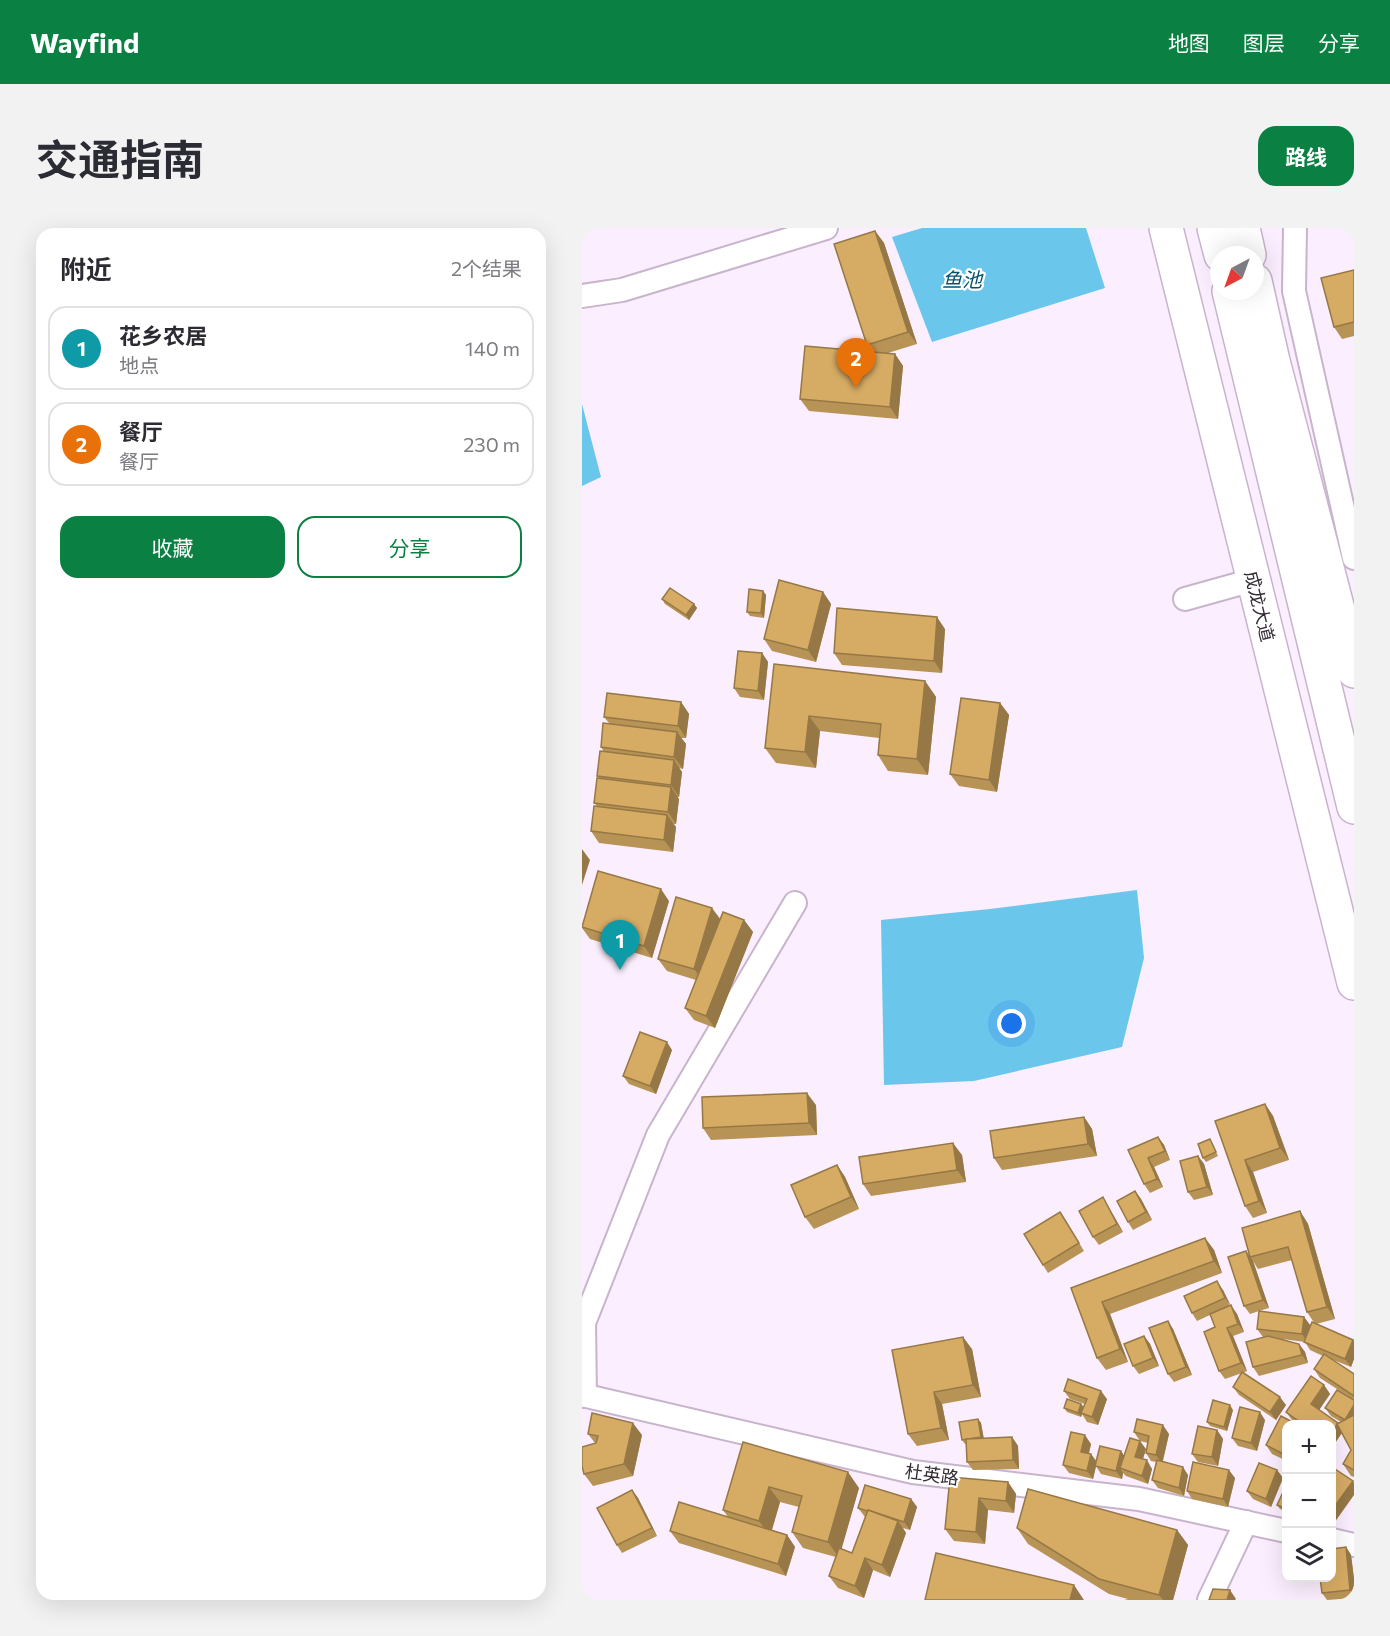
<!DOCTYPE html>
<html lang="zh">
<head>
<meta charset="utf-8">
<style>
  :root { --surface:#fff; --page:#f2f2f3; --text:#2b2b33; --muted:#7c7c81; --line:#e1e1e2; --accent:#0b8043 }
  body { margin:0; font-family:Commissioner,"Noto Sans SC",sans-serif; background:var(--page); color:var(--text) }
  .controls { position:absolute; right:18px; bottom:18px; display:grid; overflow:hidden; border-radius:12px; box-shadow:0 6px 24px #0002 }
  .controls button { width:54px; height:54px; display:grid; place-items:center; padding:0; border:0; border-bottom:2px solid var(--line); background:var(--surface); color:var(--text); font:30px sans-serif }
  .compass { position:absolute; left:628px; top:18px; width:54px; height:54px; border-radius:50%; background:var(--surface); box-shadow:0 6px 24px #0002; rotate:221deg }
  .you { position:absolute; left:430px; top:796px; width:21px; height:21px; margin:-15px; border:4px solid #fff; border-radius:50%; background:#1a73e8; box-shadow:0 0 0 9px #1a73e833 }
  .badge { display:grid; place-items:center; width:39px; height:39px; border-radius:50%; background:var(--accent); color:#fff; font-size:20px; font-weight:700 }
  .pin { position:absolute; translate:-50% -50px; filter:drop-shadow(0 2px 3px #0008) }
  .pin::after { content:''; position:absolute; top:32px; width:21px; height:18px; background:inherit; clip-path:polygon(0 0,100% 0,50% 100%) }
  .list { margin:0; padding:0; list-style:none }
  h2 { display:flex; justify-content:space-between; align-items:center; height:78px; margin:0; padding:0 24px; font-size:26px }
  h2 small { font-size:20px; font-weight:400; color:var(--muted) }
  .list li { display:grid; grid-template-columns:39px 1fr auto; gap:18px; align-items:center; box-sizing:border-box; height:84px; margin:0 12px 12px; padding:0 12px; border:2px solid var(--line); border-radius:18px }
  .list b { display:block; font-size:22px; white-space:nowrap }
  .list p { margin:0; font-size:20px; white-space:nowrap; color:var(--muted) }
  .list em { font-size:20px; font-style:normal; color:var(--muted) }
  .actions { display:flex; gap:12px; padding:18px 24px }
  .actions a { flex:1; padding:14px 0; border:2px solid var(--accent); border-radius:18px; text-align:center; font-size:21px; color:var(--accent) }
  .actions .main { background:var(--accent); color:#fff }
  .icon { flex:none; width:33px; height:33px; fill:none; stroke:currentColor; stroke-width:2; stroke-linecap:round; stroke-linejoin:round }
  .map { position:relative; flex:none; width:772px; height:1372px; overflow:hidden; border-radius:18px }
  header { display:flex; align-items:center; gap:36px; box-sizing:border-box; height:84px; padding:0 30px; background:var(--accent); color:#fff }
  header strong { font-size:28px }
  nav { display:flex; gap:33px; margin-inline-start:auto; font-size:21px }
  .intro { display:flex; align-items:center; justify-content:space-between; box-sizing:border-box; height:144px; padding:0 36px }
  h1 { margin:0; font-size:42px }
  .button { padding:15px 27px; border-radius:18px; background:var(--accent); color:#fff; font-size:21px; font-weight:700 }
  main { display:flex; gap:36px; padding:0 36px }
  aside { flex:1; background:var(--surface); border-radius:18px; box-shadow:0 6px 24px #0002 }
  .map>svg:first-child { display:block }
  .water { fill:#6bc6ec }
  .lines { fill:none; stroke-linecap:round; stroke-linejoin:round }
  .minor-casing { stroke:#c8b4cc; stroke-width:26 }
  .trunk-casing { stroke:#c8b4cc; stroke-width:36 }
  .motorway-casing { stroke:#c8b4cc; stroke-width:36 }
  .minor { stroke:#fff; stroke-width:22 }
  .trunk { stroke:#fff; stroke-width:33 }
  .motorway { stroke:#fff; stroke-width:33 }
  .wall { fill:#b89356; fill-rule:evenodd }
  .shaded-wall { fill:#967846 }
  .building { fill:#d6ab64; stroke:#967846; stroke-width:1.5 }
  .labels { text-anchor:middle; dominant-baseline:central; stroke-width:4.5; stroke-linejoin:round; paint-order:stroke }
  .street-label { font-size:18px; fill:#332b34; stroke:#fff }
  .water-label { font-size:20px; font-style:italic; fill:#04546e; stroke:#fff }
</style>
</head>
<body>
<header>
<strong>Wayfind</strong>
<nav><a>地图</a><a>图层</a><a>分享</a></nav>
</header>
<div class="intro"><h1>交通指南</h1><a class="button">路线</a></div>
<main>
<aside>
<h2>附近<small>2个结果</small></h2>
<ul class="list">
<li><span class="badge" style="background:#0f9aa8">1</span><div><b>花乡农居</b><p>地点</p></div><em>140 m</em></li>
<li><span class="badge" style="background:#e8710a">2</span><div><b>餐厅</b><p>餐厅</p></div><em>230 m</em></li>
</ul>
<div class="actions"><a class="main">收藏</a><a>分享</a></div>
</aside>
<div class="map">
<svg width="772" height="1372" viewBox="0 0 772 1372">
  <rect width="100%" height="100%" fill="#fbeefe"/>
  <g class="water">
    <polygon points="340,0 504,0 523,60 350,114 310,9"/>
    <polygon points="0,176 19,249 0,258"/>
    <polygon points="555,662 562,730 540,819 392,853 302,857 299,692 408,681"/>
  </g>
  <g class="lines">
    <defs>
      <g id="minor">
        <polyline points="713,0 712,63 772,330"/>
        <polyline points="0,68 40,62 244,0"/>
        <polyline points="603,371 671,352"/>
        <polyline points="0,1167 331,1244 557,1271 704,1303"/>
        <polyline points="3,1168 2,1095 76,907 213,675"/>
        <polyline points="750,1312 772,1317"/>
        <polyline points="627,1372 664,1294"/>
      </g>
      <g id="trunk">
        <polyline points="584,0 772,755"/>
        <polyline points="632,0 639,27"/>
        <polyline points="647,63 772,579"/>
      </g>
      <g id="motorway">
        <polyline points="661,0 667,27"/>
        <polyline points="673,53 691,133 772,443"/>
      </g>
    </defs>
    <use href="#minor" class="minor-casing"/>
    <use href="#trunk" class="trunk-casing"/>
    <use href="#motorway" class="motorway-casing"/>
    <use href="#minor" class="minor"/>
    <use href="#trunk" class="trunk"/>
    <use href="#motorway" class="motorway"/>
  </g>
  <g class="wall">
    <polygon points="293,3 302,15 335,116 306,125 313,126 321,138 316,191 227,183 218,171 289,124 285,117"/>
    <polygon points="772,42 772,108 760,111 752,99"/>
    <polygon points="181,363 184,367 182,390 168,388 165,384"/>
    <polygon points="241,364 249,376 234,434 190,423 182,411"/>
    <polygon points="80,371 112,376 115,380 107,392 83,376"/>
    <polygon points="363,401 360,445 260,437 252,425"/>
    <polygon points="180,425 186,434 182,472 158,469 152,460"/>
    <polygon points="192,436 343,453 354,469 346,547 306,543 296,527 297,510 238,503 234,540 194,535 183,520"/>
    <polygon points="99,474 107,486 104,510 99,510 104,516 101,541 97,540 100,544 97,569 95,569 97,571 94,596 91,596 94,599 91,624 17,615 9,603 15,578 12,575 17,551 15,548 22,524 19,519 27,495 22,489"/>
    <polygon points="418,475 427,487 415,564 377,558 368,546"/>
    <polygon points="87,673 70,730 8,711 0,700 0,697"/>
    <polygon points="138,691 162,692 171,704 133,800 112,792 103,780 114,752 85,743 76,731"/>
    <polygon points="90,822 74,866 47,856 41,848"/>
    <polygon points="683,876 691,888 707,932 671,944 685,985 671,990 663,978 633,893"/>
    <polygon points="234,877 235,907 129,912 121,900"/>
    <polygon points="502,889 510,901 515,928 420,942 412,930"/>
    <polygon points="576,909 582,917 588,932 572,939 581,959 568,965 562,956 546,922"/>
    <polygon points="628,911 636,928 624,934 621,930"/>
    <polygon points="380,927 384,954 289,968 281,956"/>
    <polygon points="616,928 622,936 631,967 612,972 606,964"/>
    <polygon points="255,937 263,949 277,981 232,1001 223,989"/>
    <polygon points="553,963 559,971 570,992 551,1002 546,994"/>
    <polygon points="521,969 526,978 541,1004 517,1017 511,1009"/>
    <path d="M718,983L726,996L753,1091L734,1096L771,1112L772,1113V1131L769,1139L749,1131L772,1146V1172L738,1150L732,1141L741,1128L728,1122L723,1114L700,1111L717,1116L723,1124L726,1135L677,1148L671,1139L681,1109L675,1101L677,1083L668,1086L662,1078L664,1023L667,1027ZM710,1032L725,1084L733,1096L727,1102L728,1097L722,1089L677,1083L687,1080L671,1033L676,1041Z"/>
    <polygon points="484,993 502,1023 466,1045 461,1037"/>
    <polygon points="623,1010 632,1022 640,1045 528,1086 546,1134 524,1142 515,1130 489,1060"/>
    <polygon points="641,1062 648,1078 655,1086 662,1104 651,1108 665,1143 661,1145 704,1177 694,1192 657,1167 651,1159 660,1145 643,1151 637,1143 633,1099 628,1087 615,1093 610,1085"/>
    <polygon points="586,1093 591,1101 610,1147 592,1154 586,1146"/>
    <polygon points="562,1108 568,1116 577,1138 557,1146 551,1138"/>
    <polygon points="390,1121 399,1169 360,1176 367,1212 335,1218 326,1206 310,1122"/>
    <polygon points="729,1148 742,1157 748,1166 737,1182 756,1196 759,1194 749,1188 743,1180 755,1162 772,1172 772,1249 769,1248 761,1236 769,1222 760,1205 750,1219 750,1197 705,1197 705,1233 690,1226 684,1217 699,1188 716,1196 710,1192 704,1184"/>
    <polygon points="482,1163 525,1171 516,1197 505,1194 500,1186 499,1189 485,1184 482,1180 499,1176 502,1179 503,1176 488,1171"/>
    <polygon points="651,1182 645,1203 628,1198 625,1194"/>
    <polygon points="396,1191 399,1195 402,1211 430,1209 436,1218 437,1241 391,1242 385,1234 385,1216 383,1216 380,1212"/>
    <polygon points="683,1192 675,1223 656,1218 650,1210"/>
    <polygon points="635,1202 641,1211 636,1238 616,1234 610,1226"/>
    <polygon points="552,1204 587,1206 581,1233 606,1247 602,1268 576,1260 570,1252 574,1234 569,1233 564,1225 566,1215 558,1213"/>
    <polygon points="6,1206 60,1207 51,1248 11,1258 2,1246 13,1215"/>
    <polygon points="161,1214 277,1260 259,1321 270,1325 283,1289 276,1280 329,1271 335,1279 328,1302 321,1300 324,1305 308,1349 291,1342 282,1370 256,1360 247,1348 254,1329 221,1320 210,1304 217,1279 198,1274 190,1302 205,1307 213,1319 204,1348 97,1315 88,1303 146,1289 141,1282"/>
    <polygon points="509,1216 507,1226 509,1226 514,1234 539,1223 542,1228 564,1221 561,1231 570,1241 566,1256 544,1248 541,1245 540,1251 519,1246 514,1238 511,1251 487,1245 481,1237"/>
    <polygon points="695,1242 701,1250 689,1279 671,1271 665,1263"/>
    <polygon points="368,1249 426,1254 434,1266 432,1285 406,1282 403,1316 372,1313 363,1301"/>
    <polygon points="653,1250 646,1279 610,1271 605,1263"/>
    <polygon points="705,1260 705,1284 698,1281 695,1277"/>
    <polygon points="50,1262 56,1270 75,1308 40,1325 35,1317"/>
    <polygon points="435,1300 595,1302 606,1317 591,1372 542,1372 546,1371 527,1366 446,1316"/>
    <polygon points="764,1319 769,1327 772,1351 772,1370 745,1372 740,1365"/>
  </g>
  <g class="shaded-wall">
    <polygon points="293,3 302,15 335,116 326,104"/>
    <polygon points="313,126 321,138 316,191 308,179"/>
    <polygon points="181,363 184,367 182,390 179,385"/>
    <polygon points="241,364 249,376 234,434 226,422"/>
    <polygon points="112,376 115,380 107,392 104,387"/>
    <polygon points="355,389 363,401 360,445 352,433"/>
    <polygon points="180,425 186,434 182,472 176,463"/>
    <polygon points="343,453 354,469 346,547 335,531"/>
    <polygon points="99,474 107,486 104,510 96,498"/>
    <polygon points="418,475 427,487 415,564 407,552"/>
    <polygon points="227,488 238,503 234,540 223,524"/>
    <polygon points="95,504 104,516 101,541 92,529"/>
    <polygon points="92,532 100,544 97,569 89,557"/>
    <polygon points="89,559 97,571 94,596 86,584"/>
    <polygon points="85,587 94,599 91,624 82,612"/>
    <polygon points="0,621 8,632 0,657"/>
    <polygon points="79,661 87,673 70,730 62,718"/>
    <polygon points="130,680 139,692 121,753 112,741"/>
    <polygon points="162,692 171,704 133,800 124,788"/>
    <polygon points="85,814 90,822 74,866 68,858"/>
    <polygon points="225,865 234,877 235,907 227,895"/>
    <polygon points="683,876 691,888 707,932 698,920"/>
    <polygon points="502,889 510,901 515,928 506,916"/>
    <polygon points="576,909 582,917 588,932 583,923"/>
    <polygon points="371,915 380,927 384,954 375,942"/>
    <polygon points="616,928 622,936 631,967 625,959"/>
    <polygon points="566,930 572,939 581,959 575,951"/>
    <polygon points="663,932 671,944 685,985 677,973"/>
    <polygon points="255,937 263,949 277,981 269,969"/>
    <polygon points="553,963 559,971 570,992 564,984"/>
    <polygon points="521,969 526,978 541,1004 535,996"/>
    <polygon points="718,983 726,996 753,1091 745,1079"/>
    <polygon points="623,1010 632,1022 640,1045 632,1033"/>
    <polygon points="664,1023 671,1033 687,1080 681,1072"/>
    <polygon points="635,1053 641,1062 649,1078 643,1070"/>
    <polygon points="520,1074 528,1086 546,1134 538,1121"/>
    <polygon points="649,1077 655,1086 662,1104 656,1096"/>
    <polygon points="722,1089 728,1097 726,1115 720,1106"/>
    <polygon points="586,1093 591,1101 610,1147 604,1139"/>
    <polygon points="645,1100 651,1108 665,1143 659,1135"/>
    <polygon points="562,1108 568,1116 577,1138 571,1130"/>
    <polygon points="381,1109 390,1121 399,1169 391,1157"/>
    <polygon points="771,1112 772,1113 772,1131 769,1139 763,1131"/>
    <polygon points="717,1116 723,1124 726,1135 720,1127"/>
    <polygon points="742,1157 748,1166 735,1185 729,1176"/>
    <polygon points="519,1163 525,1171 516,1197 510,1189"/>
    <polygon points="352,1164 360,1176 367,1212 359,1200"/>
    <polygon points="698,1169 704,1177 694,1192 688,1184"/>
    <polygon points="499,1176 502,1180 499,1189 496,1185"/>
    <polygon points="648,1177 651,1182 645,1203 642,1199"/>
    <polygon points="772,1177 772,1194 763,1192"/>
    <polygon points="678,1184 683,1192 675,1223 669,1215"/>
    <polygon points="396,1191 399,1195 402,1213 399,1209"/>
    <polygon points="51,1195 60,1207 51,1248 42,1236"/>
    <polygon points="756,1195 761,1203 750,1220 750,1204"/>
    <polygon points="581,1197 587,1206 580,1235 574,1227"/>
    <polygon points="635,1202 641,1211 636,1238 630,1229"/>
    <polygon points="503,1207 509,1216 505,1232 499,1224"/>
    <polygon points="430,1209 436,1218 437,1241 431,1232"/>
    <polygon points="558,1213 564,1221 559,1237 553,1229"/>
    <polygon points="539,1223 545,1232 538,1240 541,1245 540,1251 534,1243"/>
    <polygon points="509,1226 515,1234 511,1251 505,1243"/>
    <polygon points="565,1232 570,1241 566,1256 560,1248"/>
    <polygon points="601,1239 606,1247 602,1268 597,1260"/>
    <polygon points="647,1242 653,1250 646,1279 641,1271"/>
    <polygon points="695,1242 701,1250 689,1279 684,1271"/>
    <polygon points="266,1244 277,1260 257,1330 246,1314"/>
    <polygon points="771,1253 772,1255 772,1267 750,1298 750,1282"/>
    <polygon points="426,1254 434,1266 432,1285 424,1273"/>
    <polygon points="187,1259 198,1274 188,1308 177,1293"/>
    <polygon points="50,1262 56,1270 75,1308 70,1300"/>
    <polygon points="397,1270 406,1282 403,1316 394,1304"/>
    <polygon points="329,1271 335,1279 328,1302 322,1294"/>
    <polygon points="316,1293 324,1305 308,1349 300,1337"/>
    <polygon points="595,1302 606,1317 591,1372 581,1372 577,1367"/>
    <polygon points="205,1307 213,1319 204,1348 196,1336"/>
    <polygon points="764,1319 769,1327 772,1351 772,1367 768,1362"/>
    <polygon points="283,1330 291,1342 282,1370 273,1358"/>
    <polygon points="492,1357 502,1372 488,1372"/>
    <polygon points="648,1362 654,1371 653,1372 645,1372"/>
  </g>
  <g class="building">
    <polygon points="293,3 326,104 285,117 252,16"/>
    <polygon points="772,42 772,94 752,99 739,50"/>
    <polygon points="223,118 313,126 308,179 218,171"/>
    <polygon points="197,352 241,364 226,422 182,411"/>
    <polygon points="88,360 112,376 104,387 80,371"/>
    <polygon points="167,361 181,363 179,385 165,384"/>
    <polygon points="255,380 355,389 352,433 252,425"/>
    <polygon points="156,423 180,425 176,463 152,460"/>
    <polygon points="192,436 343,453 335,531 296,527 299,496 227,488 223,524 183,520"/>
    <polygon points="25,465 99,474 96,498 22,489"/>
    <polygon points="379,470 418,475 407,552 368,546"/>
    <polygon points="21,495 95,504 92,529 19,519"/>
    <polygon points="18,523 92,532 89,557 15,548"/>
    <polygon points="15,550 89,559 86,584 12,575"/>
    <polygon points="12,578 85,587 82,612 9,603"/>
    <polygon points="16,643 79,661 62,718 0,699"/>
    <polygon points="94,669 130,680 112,741 76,731"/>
    <polygon points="141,684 162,692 124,788 103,780"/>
    <polygon points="58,804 85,814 68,858 41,848"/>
    <polygon points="225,865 227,895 121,900 120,869"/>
    <polygon points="683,876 698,920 663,932 677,973 663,978 633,893"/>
    <polygon points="502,889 506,916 412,930 408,903"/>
    <polygon points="576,909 583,923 566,930 575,951 562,956 546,922"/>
    <polygon points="628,911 634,924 621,930 616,916"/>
    <polygon points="371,915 375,942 281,956 277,929"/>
    <polygon points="616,928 625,959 606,964 598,933"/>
    <polygon points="255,937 269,969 223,989 209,957"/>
    <polygon points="553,963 564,984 546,994 535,973"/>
    <polygon points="521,969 535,996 511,1009 497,983"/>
    <polygon points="718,983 745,1079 725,1084 706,1019 668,1029 660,1000"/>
    <polygon points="478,984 497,1015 461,1037 442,1006"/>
    <polygon points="623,1010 632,1033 520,1074 538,1121 515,1130 489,1060"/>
    <polygon points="664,1023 681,1072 662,1078 646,1029"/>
    <polygon points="635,1053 643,1070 610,1085 602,1068"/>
    <polygon points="649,1077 656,1096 645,1100 659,1135 637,1143 622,1104 633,1099 628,1086"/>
    <polygon points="677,1083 722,1089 720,1106 675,1101"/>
    <polygon points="586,1093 604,1139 586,1146 567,1100"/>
    <polygon points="730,1094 771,1112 763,1131 722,1114"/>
    <polygon points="562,1108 571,1130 551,1138 542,1116"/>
    <polygon points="686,1108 717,1116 720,1127 671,1139 664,1114"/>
    <polygon points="381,1109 391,1157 352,1164 359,1200 326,1206 310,1122"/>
    <polygon points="742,1126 772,1146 772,1168 732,1141"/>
    <polygon points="660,1144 698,1169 688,1184 651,1159"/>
    <polygon points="729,1148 742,1157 729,1176 756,1195 750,1204 750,1197 722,1197 704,1184"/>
    <polygon points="486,1151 519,1163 510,1189 499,1185 505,1171 482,1163"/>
    <polygon points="755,1162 772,1172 772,1177 763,1192 743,1180"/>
    <polygon points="485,1171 499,1176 496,1185 482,1180"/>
    <polygon points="631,1172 648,1177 642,1199 625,1194"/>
    <polygon points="658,1179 678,1184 669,1215 650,1210"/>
    <polygon points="10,1185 51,1195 42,1236 2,1246 0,1238 0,1219 14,1215 16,1208 6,1206"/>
    <polygon points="772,1187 772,1242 761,1236 769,1222 755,1196"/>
    <polygon points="699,1188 716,1197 705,1197 705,1228 684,1217"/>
    <polygon points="396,1191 399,1209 380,1212 377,1194"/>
    <polygon points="555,1191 581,1197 574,1227 564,1225 567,1208 552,1204"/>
    <polygon points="616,1198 635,1202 630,1229 610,1226"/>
    <polygon points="489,1204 503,1207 499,1224 509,1226 505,1243 481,1237"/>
    <polygon points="430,1209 431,1232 385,1234 384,1211"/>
    <polygon points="548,1210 558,1213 553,1229 565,1232 560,1248 538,1240"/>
    <polygon points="161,1214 266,1244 246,1314 210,1304 220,1268 187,1259 177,1293 141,1282"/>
    <polygon points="518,1218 539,1223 534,1243 513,1238"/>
    <polygon points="575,1232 601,1239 597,1260 570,1252"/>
    <polygon points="611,1234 647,1242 641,1271 605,1263"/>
    <polygon points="677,1235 695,1242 684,1271 665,1263"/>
    <polygon points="753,1241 771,1253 750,1282 750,1246"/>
    <polygon points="368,1249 426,1254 424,1273 397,1270 394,1304 363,1301"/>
    <polygon points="283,1257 329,1271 322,1294 286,1282 285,1283 276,1280"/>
    <polygon points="703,1260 705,1260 705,1281 695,1277"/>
    <polygon points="446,1261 595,1302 577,1367 517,1351 435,1300"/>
    <polygon points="50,1262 70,1300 35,1317 15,1280"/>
    <polygon points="97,1274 205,1307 196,1336 88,1303"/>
    <polygon points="286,1282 316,1293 300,1337 283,1330 273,1358 247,1348 257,1320 270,1325"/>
    <polygon points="764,1319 768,1362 740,1365 738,1350 750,1350 750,1321"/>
    <polygon points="354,1325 492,1357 488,1372 343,1372"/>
    <polygon points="631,1361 648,1362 645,1372 627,1372"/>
  </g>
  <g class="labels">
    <g class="street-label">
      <text transform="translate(678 378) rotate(76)">成龙大道</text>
      <text transform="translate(350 1246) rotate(8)">杜英路</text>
    </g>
    <g class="water-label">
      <text x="380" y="51">鱼池</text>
    </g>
  </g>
</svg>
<div class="controls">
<button>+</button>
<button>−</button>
<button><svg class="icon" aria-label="layers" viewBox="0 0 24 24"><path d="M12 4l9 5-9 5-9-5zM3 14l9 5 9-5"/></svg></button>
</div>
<svg class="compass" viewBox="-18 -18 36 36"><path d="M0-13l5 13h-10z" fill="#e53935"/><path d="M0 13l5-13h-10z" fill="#7c7c81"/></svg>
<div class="you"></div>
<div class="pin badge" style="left:38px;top:742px;background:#0f9aa8">1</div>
<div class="pin badge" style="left:274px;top:160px;background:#e8710a">2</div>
</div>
</main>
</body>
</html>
